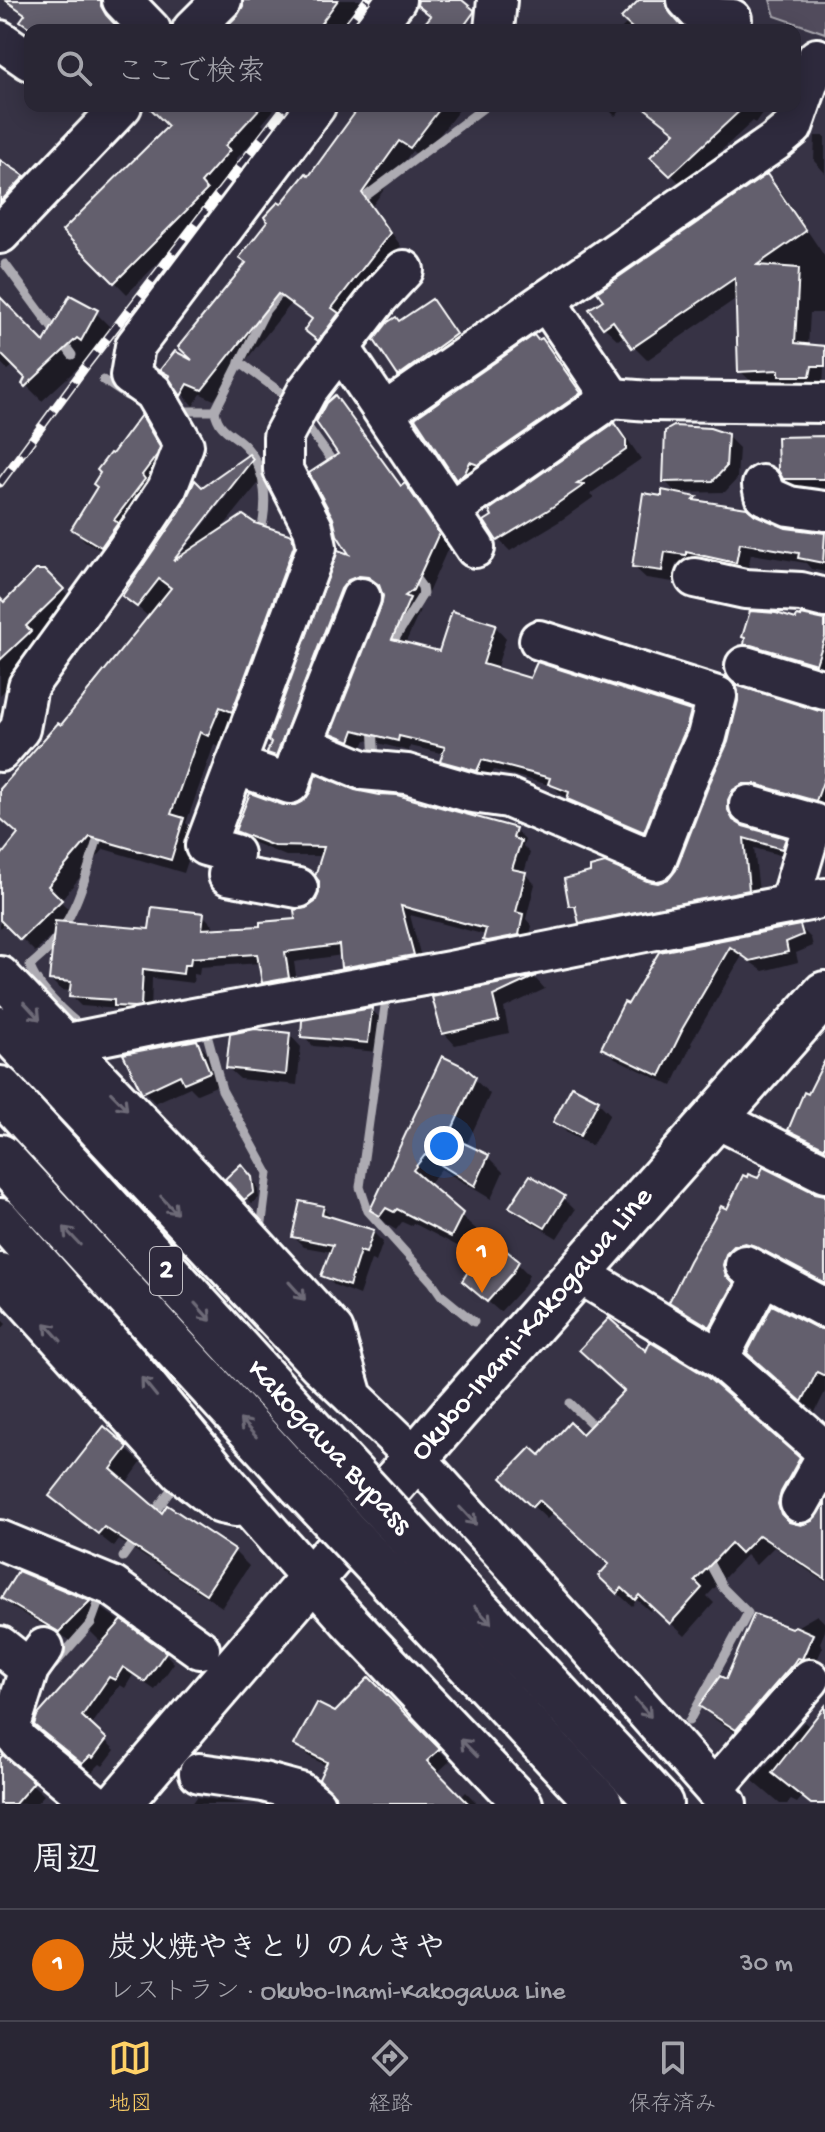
<!DOCTYPE html>
<html lang="ja">
<head>
<meta charset="utf-8">
<style>
  :root { --surface:#292634; --page:#312e3c; --text:#f1f3f6; --muted:#a5a5ac; --line:#45434f; --accent:#ffd166 }
  body { margin:0; font-family:"Gochi Hand","Klee One",sans-serif; background:var(--page); color:var(--text) }
  .you { position:absolute; left:444px; top:1146px; width:28px; height:28px; margin:-20px; border:6px solid #fff; border-radius:50%; background:#1a73e8; box-shadow:0 0 0 12px #1a73e833 }
  .badge { display:grid; place-items:center; width:52px; height:52px; border-radius:50%; background:var(--accent); color:#fff; font-size:26px; font-weight:700 }
  .pin { position:absolute; translate:-50% -66px; filter:drop-shadow(0 2px 4px #0008) }
  .pin::after { content:''; position:absolute; top:42px; width:28px; height:24px; background:inherit; clip-path:polygon(0 0,100% 0,50% 100%) }
  .list { margin:0; padding:0; list-style:none }
  h2 { display:flex; justify-content:space-between; align-items:center; height:104px; margin:0; padding:0 32px; font-size:34px }
  h2 small { font-size:26px; font-weight:400; color:var(--muted) }
  .list li { display:grid; grid-template-columns:52px 1fr auto; gap:24px; align-items:center; box-sizing:border-box; height:112px; padding:0 32px; border-top:2px solid var(--line) }
  .list b { display:block; font-size:30px; white-space:nowrap }
  .list p { margin:0; font-size:26px; white-space:nowrap; color:var(--muted) }
  .list em { font-size:26px; font-style:normal; color:var(--muted) }
  .icon { flex:none; width:44px; height:44px; fill:none; stroke:currentColor; stroke-width:2; stroke-linecap:round; stroke-linejoin:round }
  .map { position:relative; flex:none; width:825px; height:1804px; overflow:hidden }
  .search { position:absolute; background:var(--surface); box-shadow:0 4px 20px #0003; left:24px; right:24px; top:24px; height:88px; display:flex; align-items:center; gap:20px; box-sizing:border-box; padding:0 28px; border-radius:16px; color:var(--muted); font-size:30px }
  .sheet { height:216px; background:var(--surface) }
  nav { display:flex; justify-content:space-around; align-items:center; box-sizing:border-box; height:112px; border-top:2px solid var(--line); background:var(--surface); font-size:22px; color:var(--muted) }
  nav a { display:grid; justify-items:center; gap:4px }
  nav .on { color:var(--accent) }
  .map>svg:first-child { display:block }
  .green { fill:#514c5c; stroke:#a8a6ae; stroke-width:2 }
  .shadow { fill:#0007; fill-rule:evenodd }
  .lines { fill:none; stroke-linecap:round; stroke-linejoin:round }
  .stream { stroke:#adabb2; stroke-width:9 }
  .building { fill:#635f6d; stroke:#fff; stroke-width:2 }
  .minor-casing { stroke:#fff; stroke-width:44 }
  .major-casing { stroke:#fff; stroke-width:50 }
  .highway-casing { stroke:#fff; stroke-width:50 }
  .minor { stroke:#2f2a3d; stroke-width:38 }
  .major { stroke:#2f2a3d; stroke-width:44 }
  .highway { stroke:#2f2a3d; stroke-width:44 }
  .rail-casing { stroke:#fff; stroke-width:9 }
  .rail { stroke:#2f2a3d; stroke-width:6; stroke-dasharray:18; stroke-linecap:butt }
  .highway-bridge-casing { stroke:#fff; stroke-width:50; stroke-linecap:butt }
  .highway-bridge { stroke:#2f2a3d; stroke-width:44 }
  .oneway { stroke:#6d6a77 }
  .labels { text-anchor:middle; dominant-baseline:central; stroke-width:6; stroke-linejoin:round; paint-order:stroke }
  .shield { fill:#2f2a3d; stroke:#c1bfc5; stroke-width:2 }
  .shield-label { font-size:28px; font-weight:bold; fill:#fff }
  .street-label { font-size:30px; fill:#fff; stroke:#2f2a3d }
</style>
</head>
<body>
<div class="map">
<svg width="825" height="1804" viewBox="0 0 825 1804">
  <rect width="100%" height="100%" fill="#373345"/>
  <filter id="ink" filterUnits="userSpaceOnUse"><feTurbulence type="fractalNoise" baseFrequency=".0125" numOctaves="2"/><feDisplacementMap in="SourceGraphic" scale="16" xChannelSelector="R" yChannelSelector="G"/><feConvolveMatrix kernelMatrix="1 2 1 2 8 2 1 2 1" color-interpolation-filters="sRGB"/></filter>
  <g filter="url(#ink)">
    <polygon class="green" points="770,0 825,0 825,33 775,16"/>
    <g class="shadow">
      <polygon points="2,0 101,0 111,11 112,19 118,30 31,30 23,21 26,16"/>
      <polygon points="245,0 361,0 338,30 226,30 239,17"/>
      <polygon points="642,0 681,0 677,7 677,19 683,30 620,30 628,22"/>
      <polygon points="150,106 277,106 262,124 266,128 236,159 241,164 212,197 218,203 127,294 65,231 170,126"/>
      <polygon points="362,106 462,106 422,158 412,151 372,206 401,246 343,320 330,351 306,330 313,321 291,304 214,400 201,394 193,406 162,370 199,366 248,263 281,207 309,179"/>
      <polygon points="605,106 626,106 615,116"/>
      <polygon points="642,106 767,106 755,123 753,121 683,186 653,157 677,133"/>
      <polygon points="815,136 825,136 825,173 814,161"/>
      <polygon points="7,166 24,177 35,189 0,208 0,168"/>
      <polygon points="767,177 780,190 825,257 825,313 810,313 808,347 825,348 823,389 794,389 789,383 754,384 740,371 737,298 647,360 634,347 625,335 618,340 604,327"/>
      <polygon points="0,299 45,345 92,309 109,326 109,334 97,355 94,353 42,401 24,383 27,378 14,365 8,370 0,362"/>
      <polygon points="432,302 443,313 466,347 411,386 400,375 377,340"/>
      <polygon points="542,340 554,352 591,405 469,490 457,478 539,342"/>
      <polygon points="335,398 346,409 403,487 405,486 416,497 449,546 424,602 416,607 420,611 405,644 440,654 495,626 506,638 496,670 531,681 690,713 701,724 655,842 581,810 569,798 562,795 553,786 494,770 488,782 454,772 443,760 445,754 410,746 409,751 366,740 361,751 345,744 334,732 383,607 385,595 382,588 371,587 280,764 269,752 354,557"/>
      <polygon points="141,418 152,429 170,460 114,558 85,541 74,529 99,488 113,457"/>
      <polygon points="614,426 626,437 641,459 590,494 594,497 560,521 510,551 498,539"/>
      <polygon points="727,436 739,448 737,479 725,492 676,493 665,481"/>
      <polygon points="825,438 825,490 797,490 785,478"/>
      <path d="M249,457L266,474L219,532L254,525L291,537L305,551L222,748L214,745L186,823L197,834L184,873L104,849L60,901L74,914L64,924L151,931L203,915L213,925V931L262,928L297,921L305,911L316,904L322,892L324,856H286L247,840L237,830L282,807H295L354,792L514,829L525,840L523,846L530,853L524,873L535,884L526,919L532,926L528,944L495,949L485,939L486,935L410,915L423,965L353,978L343,968L342,955L294,962L298,988L274,992L263,982L261,963L200,967L199,975L194,974L193,983L152,978L151,1015L126,1016L119,1009L81,1006L71,996L72,991L61,990L51,980L56,932L35,952L5,922L0,928V860L20,834L0,817V792L62,728L150,618L125,596L202,490ZM229,493L168,570L165,568L220,497Z"/>
      <polygon points="664,493 696,499 701,503 754,517 785,530 825,535 825,572 811,569 806,563 751,554 747,573 676,563 673,582 646,578 634,567 664,498"/>
      <polygon points="41,568 74,602 37,639 41,644 12,670 19,677 0,695 0,610"/>
      <polygon points="798,621 825,622 825,674 757,655 746,644"/>
      <polygon points="0,706 12,721 0,740"/>
      <polygon points="825,713 825,811 738,812 738,823 740,827 785,840 796,851 794,859 754,848 760,901 592,933 581,922 579,913 571,905 648,883 660,885 672,879 678,870 712,782"/>
      <polygon points="800,927 811,938 813,946 796,953 798,962 763,971 742,956 691,1043 692,1044 672,1086 615,1058 604,1047 660,953"/>
      <polygon points="535,978 545,989 504,1008 509,1033 455,1045 444,1033 435,998"/>
      <polygon points="372,1010 381,1019 378,1052 313,1046 304,1036"/>
      <polygon points="290,1035 301,1047 297,1085 240,1079 228,1068"/>
      <polygon points="197,1042 208,1054 221,1084 197,1094 190,1087 155,1103 144,1091"/>
      <polygon points="474,1079 490,1094 466,1146 488,1157 503,1172 491,1199 441,1169 428,1186 477,1230 467,1251 413,1223 411,1226 402,1222 396,1230 388,1225 372,1210"/>
      <polygon points="573,1089 598,1102 610,1114 592,1146 567,1133 556,1121"/>
      <polygon points="825,1095 825,1153 803,1142 791,1130"/>
      <polygon points="241,1167 257,1185 259,1198 251,1204 227,1179"/>
      <polygon points="814,1195 825,1197 825,1287 735,1280 738,1290 723,1338 684,1314 672,1302 728,1212"/>
      <polygon points="563,1198 575,1210 557,1238 524,1218 512,1206"/>
      <polygon points="323,1208 333,1218 373,1232 383,1242 376,1262 371,1260 359,1295 334,1285 324,1275 332,1252 304,1247 294,1237"/>
      <polygon points="517,1263 529,1275 524,1286 500,1312 477,1292"/>
      <polygon points="0,1318 6,1324 0,1331"/>
      <polygon points="814,1329 825,1332 825,1392 815,1412 761,1365"/>
      <polygon points="647,1354 798,1460 812,1473 791,1517 793,1525 801,1527 813,1523 825,1507 825,1582 774,1547 756,1565 746,1555 707,1596 714,1603 685,1636 653,1607 650,1611 637,1600 632,1606 614,1590 611,1564 554,1512 547,1519 504,1478 582,1436 626,1391"/>
      <polygon points="126,1449 141,1463 126,1484 162,1516 234,1551 249,1566 222,1607 119,1540 114,1547 67,1510 52,1495"/>
      <polygon points="18,1574 100,1607 165,1653 174,1663 155,1690 133,1675 125,1688 120,1685 91,1726 115,1750 103,1766 100,1764 92,1772 47,1734 40,1714 102,1643 88,1629 73,1644 68,1639 13,1608 3,1598"/>
      <path d="M817,1615L825,1623V1631L820,1643L823,1647L813,1669L748,1741L713,1718L702,1706L726,1682L791,1630ZM811,1634H815L799,1669L795,1667Z"/>
      <polygon points="0,1678 5,1683 3,1686 12,1696 0,1718"/>
      <polygon points="369,1680 450,1761 437,1773 460,1798 466,1792 478,1804 338,1804 327,1766 308,1756 297,1744 335,1715"/>
      <polygon points="825,1707 825,1804 811,1804 802,1797 797,1803 791,1800 787,1804 780,1804 753,1781 804,1722 809,1726"/>
      <polygon points="2,1757 44,1795 36,1804 5,1804 0,1799 0,1760"/>
      <polygon points="197,1797 247,1804 192,1804"/>
    </g>
    <g class="lines">
      <g class="stream">
        <polyline points="358,202 486,106"/>
        <polyline points="5,264 72,355"/>
        <polyline points="239,362 287,397"/>
        <polyline points="103,380 127,396"/>
        <polyline points="182,411 215,411"/>
        <polyline points="307,426 338,469"/>
        <path d="M259,538C268,508 268,473 247,448C235,433 219,433 215,411L266,310L286,286"/>
        <polyline points="389,648 423,594 422,587 411,572"/>
        <polyline points="373,723 375,764"/>
        <polyline points="386,999 360,1187 368,1211 432,1282 441,1295 474,1322"/>
        <polyline points="200,1025 206,1031 222,1090 268,1173 261,1230"/>
        <path d="M83,1027C68,1017 35,985 30,966C36,960 43,955 48,949C78,914 87,870 101,828"/>
        <polyline points="570,1403 599,1431"/>
        <polyline points="151,1517 170,1491"/>
        <polyline points="123,1557 138,1536"/>
        <polyline points="54,1665 91,1623 102,1593"/>
        <polyline points="689,1721 748,1613 723,1588 706,1557"/>
      </g>
    </g>
    <g class="building">
      <polygon points="5,0 101,0 101,6 106,15 120,30 33,30 20,21 25,14"/>
      <polygon points="243,0 338,0 316,30 223,30 238,15 243,6"/>
      <polygon points="418,0 462,0 474,10 474,12 461,30 419,30 431,16 417,5"/>
      <polygon points="639,0 666,0 666,6 671,14 685,30 634,30 621,18"/>
      <polygon points="148,106 262,106 225,146 230,150 201,183 207,190 114,283 62,231 168,126"/>
      <polygon points="360,106 442,106 410,148 399,141 362,193 390,233 332,308 339,313 318,341 304,330 312,319 278,294 202,390 188,384 181,396 169,378 170,376 160,370 175,351 192,360 178,347 246,263 239,258 267,222 264,217 278,202 281,204 306,173 309,176"/>
      <polygon points="642,106 745,106 670,176 650,157 675,132"/>
      <polygon points="0,160 25,176 0,202"/>
      <polygon points="767,174 806,231 757,265 799,268 795,343 825,346 825,366 812,366 810,376 779,376 779,370 738,372 735,278 632,348 613,321 603,328 589,309 603,300 597,292"/>
      <polygon points="70,295 98,310 81,341 77,338 25,387 22,384 25,378 0,353 0,297 44,342"/>
      <polygon points="432,299 456,334 398,376 374,340 388,322 396,317 399,321"/>
      <polygon points="534,335 538,340 542,338 581,393 478,465 470,462 465,473 456,480 415,418"/>
      <polygon points="335,395 401,486 405,483 439,533 413,590 405,596 410,598 392,639 439,651 452,611 496,624 483,664 530,678 537,662 691,711 686,729 670,765 644,832 567,799 569,792 548,784 550,778 482,760 477,771 440,761 445,747 399,736 398,741 354,730 350,741 331,733 381,606 383,596 379,585 368,577 359,576 348,580 341,589 276,756 267,753 271,742 268,741 338,550 349,554 337,535 333,518 309,473 338,454 316,422 326,403"/>
      <polygon points="141,415 160,447 157,455 142,475 145,479 114,520 118,523 101,547 71,529 97,487 93,484 100,473 97,470 110,453 112,454"/>
      <polygon points="614,423 626,440 626,450 577,484 584,485 548,510 497,541 484,521 492,516 489,510"/>
      <polygon points="674,426 710,428 728,434 726,467 713,481 663,482 665,431"/>
      <polygon points="825,436 825,479 783,479 778,470 777,437"/>
      <polygon points="249,454 253,459 173,561 243,515 255,523 292,535 294,545 232,712 220,707 208,736 200,732 171,814 184,818 171,860 90,837 48,886 62,900 20,940 0,920 0,857 18,834 0,818 0,789 58,723 61,725 171,588 159,579 137,607 122,596 180,511 195,480 202,487"/>
      <polygon points="662,490 697,497 694,500 747,508 755,515 786,528 825,533 823,563 798,558 799,553 740,543 736,563 686,552 686,555 665,552 662,571 632,567 643,493 662,496"/>
      <polygon points="36,570 45,570 64,589 26,626 31,631 0,660 0,598 4,602"/>
      <polygon points="750,611 776,613 796,619 797,616 801,617 801,615 825,620 825,637 816,664 751,645 744,645 745,638 742,637"/>
      <polygon points="736,685 819,711 825,711 825,776 816,801 755,784 743,784 733,790 728,800 728,810 733,820 743,826 786,838 782,849 744,838 749,890 579,923 575,906 569,906 564,879 590,872 590,867 605,863 647,881 658,883 669,879 676,870 710,782 728,742 738,701 738,691"/>
      <polygon points="316,774 355,790 380,795 380,794 397,795 516,828 513,838 521,841 512,869 526,872 516,912 523,914 519,935 488,941 483,940 486,929 401,906 414,955 341,968 339,945 285,952 289,978 262,983 257,954 191,958 190,965 184,965 183,974 143,969 141,1006 134,1007 114,1006 114,1000 69,997 71,982 49,980 55,921 149,929 152,907 204,913 202,929 260,926 260,922 295,919 294,910 306,908 315,902 319,893 319,881 315,876 324,847 274,846 235,831 250,793 283,805 295,805 305,800 311,791"/>
      <polygon points="800,925 803,935 786,942 788,952 750,961 730,947 681,1031 682,1031 660,1076 601,1048 624,1002 628,1004 659,952"/>
      <polygon points="536,976 493,996 499,1021 442,1034 432,997"/>
      <polygon points="372,1008 368,1043 301,1037 302,1020"/>
      <polygon points="255,1029 290,1033 286,1075 226,1068 230,1034"/>
      <polygon points="197,1040 210,1072 184,1083 180,1075 142,1093 123,1054"/>
      <polygon points="442,1056 463,1066 476,1077 449,1136 489,1155 475,1186 425,1155 413,1170 463,1213 451,1237 397,1209 394,1212 386,1208 380,1216 370,1210"/>
      <polygon points="825,1060 825,1148 788,1130 804,1092 808,1094"/>
      <polygon points="572,1086 599,1100 580,1136 553,1122"/>
      <polygon points="241,1164 252,1177 254,1192 244,1200 225,1179"/>
      <polygon points="763,1167 815,1193 825,1195 825,1283 755,1246 745,1243 734,1246 726,1254 723,1265 726,1276 734,1284 710,1327 669,1302 689,1261 721,1206 727,1209 743,1175 747,1177 748,1174 758,1178"/>
      <polygon points="530,1175 565,1196 545,1228 509,1207"/>
      <polygon points="300,1201 324,1206 322,1214 374,1230 366,1253 360,1251 349,1286 321,1276 333,1245 292,1237"/>
      <polygon points="490,1237 519,1261 512,1274 487,1302 462,1281"/>
      <polygon points="772,1305 815,1327 825,1330 825,1376 817,1372 802,1402 747,1353"/>
      <polygon points="609,1318 646,1351 650,1342 706,1376 800,1458 781,1492 778,1504 781,1514 789,1522 801,1525 812,1521 825,1503 825,1579 759,1535 741,1553 731,1543 695,1581 702,1588 670,1624 639,1595 635,1600 622,1588 617,1594 598,1576 609,1564 539,1500 532,1507 501,1478 531,1447 540,1455 570,1422 582,1434 624,1391 579,1350"/>
      <polygon points="104,1426 128,1447 111,1469 162,1513 167,1505 235,1550 206,1594 104,1527 98,1534 49,1496"/>
      <polygon points="18,1571 90,1601 59,1632 1,1598"/>
      <polygon points="754,1614 791,1628 795,1626 813,1634 802,1659 797,1658 793,1664 736,1730 699,1706 720,1676 726,1679"/>
      <polygon points="122,1620 166,1652 145,1682 123,1667 115,1680 109,1677 82,1716 107,1739 93,1758 90,1756 82,1764 34,1725 37,1716"/>
      <polygon points="369,1677 440,1749 427,1761 469,1804 336,1804 335,1795 319,1779 327,1762 294,1745 317,1703 335,1712"/>
      <polygon points="825,1706 825,1804 811,1804 772,1773"/>
      <polygon points="3,1755 34,1782 15,1804 0,1804 0,1758"/>
    </g>
    <g class="lines">
      <defs>
        <g id="minor">
          <polyline points="122,0 151,30"/>
          <polyline points="687,0 703,17 732,19"/>
          <polyline points="192,30 222,0"/>
          <polyline points="373,30 396,0"/>
          <polyline points="494,30 497,0"/>
          <polyline points="0,40 30,61"/>
          <polyline points="0,234 122,106"/>
          <polyline points="546,301 612,398"/>
          <polyline points="340,347 475,548"/>
          <polyline points="385,412 775,142 793,127 817,58"/>
          <polyline points="762,485 764,495 789,506 825,511"/>
          <polyline points="451,510 612,398 649,401 825,403"/>
          <polyline points="695,578 745,589 801,592 825,598"/>
          <polyline points="745,666 825,690"/>
          <polyline points="303,745 363,770 407,774 472,793 508,798 656,861 690,773 707,736 717,696 539,640"/>
          <polyline points="0,752 20,729 28,686 125,552 167,489 184,445 153,392 130,376 135,346 316,106"/>
          <polyline points="235,765 290,784 306,737 361,598"/>
          <polyline points="749,805 813,823 789,904"/>
          <polyline points="298,888 228,875 234,854 205,846 317,547 313,528 283,470 283,436 307,391 379,297 404,270"/>
          <polyline points="0,976 207,1192 334,1331 353,1397 416,1458 455,1501 581,1639 727,1804"/>
          <polyline points="0,1026 319,1365 351,1395"/>
          <polyline points="43,1048 171,1022 450,971 665,928 825,898"/>
          <polyline points="715,1118 825,1173"/>
          <polyline points="0,1218 130,1365 228,1484 348,1620 523,1804"/>
          <polyline points="745,1265 825,1308"/>
          <polyline points="0,1273 180,1472 221,1504 235,1507"/>
          <polyline points="578,1273 719,1358 825,1451"/>
          <polyline points="719,1358 763,1275"/>
          <polyline points="800,1503 825,1458"/>
          <polyline points="0,1540 112,1586 200,1649"/>
          <polyline points="0,1646 29,1669"/>
          <polyline points="44,1648 29,1669 10,1729 20,1742 95,1804"/>
          <polyline points="199,1773 263,1782 300,1792 315,1804"/>
          <polyline points="714,1789 810,1679"/>
        </g>
        <polyline id="major" points="118,1804 455,1412 825,994"/>
        <g id="highway">
          <polyline points="0,1089 332,1453"/>
          <polyline points="0,1157 301,1485"/>
          <polyline points="429,1558 660,1804"/>
          <polyline points="400,1590 600,1804"/>
        </g>
      </defs>
      <use href="#minor" class="minor-casing"/>
      <use href="#major" class="major-casing"/>
      <use href="#highway" class="highway-casing"/>
      <use href="#minor" class="minor"/>
      <use href="#major" class="major"/>
      <use href="#highway" class="highway"/>
      <defs>
        <g id="rail">
          <polyline points="344,30 367,0"/>
          <polyline points="0,483 86,366 286,106"/>
        </g>
      </defs>
      <use href="#rail" class="rail-casing"/>
      <use href="#rail" class="rail"/>
      <defs>
        <g id="highway-bridge">
          <polyline points="332,1453 429,1558"/>
          <polyline points="301,1485 400,1590"/>
        </g>
      </defs>
      <use href="#highway-bridge" class="highway-bridge-casing"/>
      <use href="#highway-bridge" class="highway-bridge"/>
    </g>
    <defs><path id="oneway-shaft" d="M-6 0H5M1.5-3L5.5 0L1.5 3" fill="none" stroke-width="1.6" stroke-linecap="round" stroke-linejoin="round" transform="scale(2)"/></defs>
    <g class="oneway">
      <use href="#oneway-shaft" transform="translate(32 1011) rotate(47)"/>
      <use href="#oneway-shaft" transform="translate(119 1101) rotate(46)"/>
      <use href="#oneway-shaft" transform="translate(169 1205) rotate(47)"/>
      <use href="#oneway-shaft" transform="translate(72 1236) rotate(-133)"/>
      <use href="#oneway-shaft" transform="translate(297 1291) rotate(48)"/>
      <use href="#oneway-shaft" transform="translate(203 1312) rotate(48)"/>
      <use href="#oneway-shaft" transform="translate(53 1332) rotate(-132)"/>
      <use href="#oneway-shaft" transform="translate(149 1387) rotate(-129)"/>
      <use href="#oneway-shaft" transform="translate(248 1428) rotate(-133)"/>
      <use href="#oneway-shaft" transform="translate(468 1516) rotate(47)"/>
      <use href="#oneway-shaft" transform="translate(483 1615) rotate(47)"/>
      <use href="#oneway-shaft" transform="translate(643 1708) rotate(49)"/>
      <use href="#oneway-shaft" transform="translate(469 1748) rotate(-134)"/>
    </g>
  </g>
  <g class="labels">
    <rect class="shield" x="150" y="1247" width="32" height="48" rx="6"/>
    <g class="shield-label">
      <text x="166" y="1271">2</text>
    </g>
    <g class="street-label">
      <text transform="translate(533 1325) rotate(-49)">Okubo-Inami-Kakogawa Line</text>
      <text transform="translate(328 1448) rotate(47)">Kakogawa Bypass</text>
    </g>
  </g>
</svg>
<div class="you"></div>
<div class="pin badge" style="left:482px;top:1293px;background:#e8710a">1</div>
<div class="search"><svg class="icon" aria-label="search" viewBox="0 0 24 24"><circle cx="10" cy="10" r="6"/><path d="M15 15l6 6"/></svg>ここで検索</div>
</div>
<section class="sheet">
<h2>周辺<small></small></h2>
<ul class="list">
<li><span class="badge" style="background:#e8710a">1</span><div><b>炭火焼やきとり のんきや</b><p>レストラン · Okubo-Inami-Kakogawa Line</p></div><em>30 m</em></li>
</ul>
</section>
<nav>
<a class="on"><svg class="icon" aria-label="map" viewBox="0 0 24 24"><path d="M3 6l6-2 6 2 6-2v14l-6 2-6-2-6 2zM9 4v14M15 6v14"/></svg>地図</a>
<a><svg class="icon" aria-label="directions" viewBox="0 0 24 24"><path d="M12 3l9 9-9 9-9-9zM9 14v-3h6M13 9l2 2-2 2"/></svg>経路</a>
<a><svg class="icon" aria-label="saved" viewBox="0 0 24 24"><path d="M7 4h10v16l-5-4-5 4z"/></svg>保存済み</a>
</nav>
</body>
</html>
